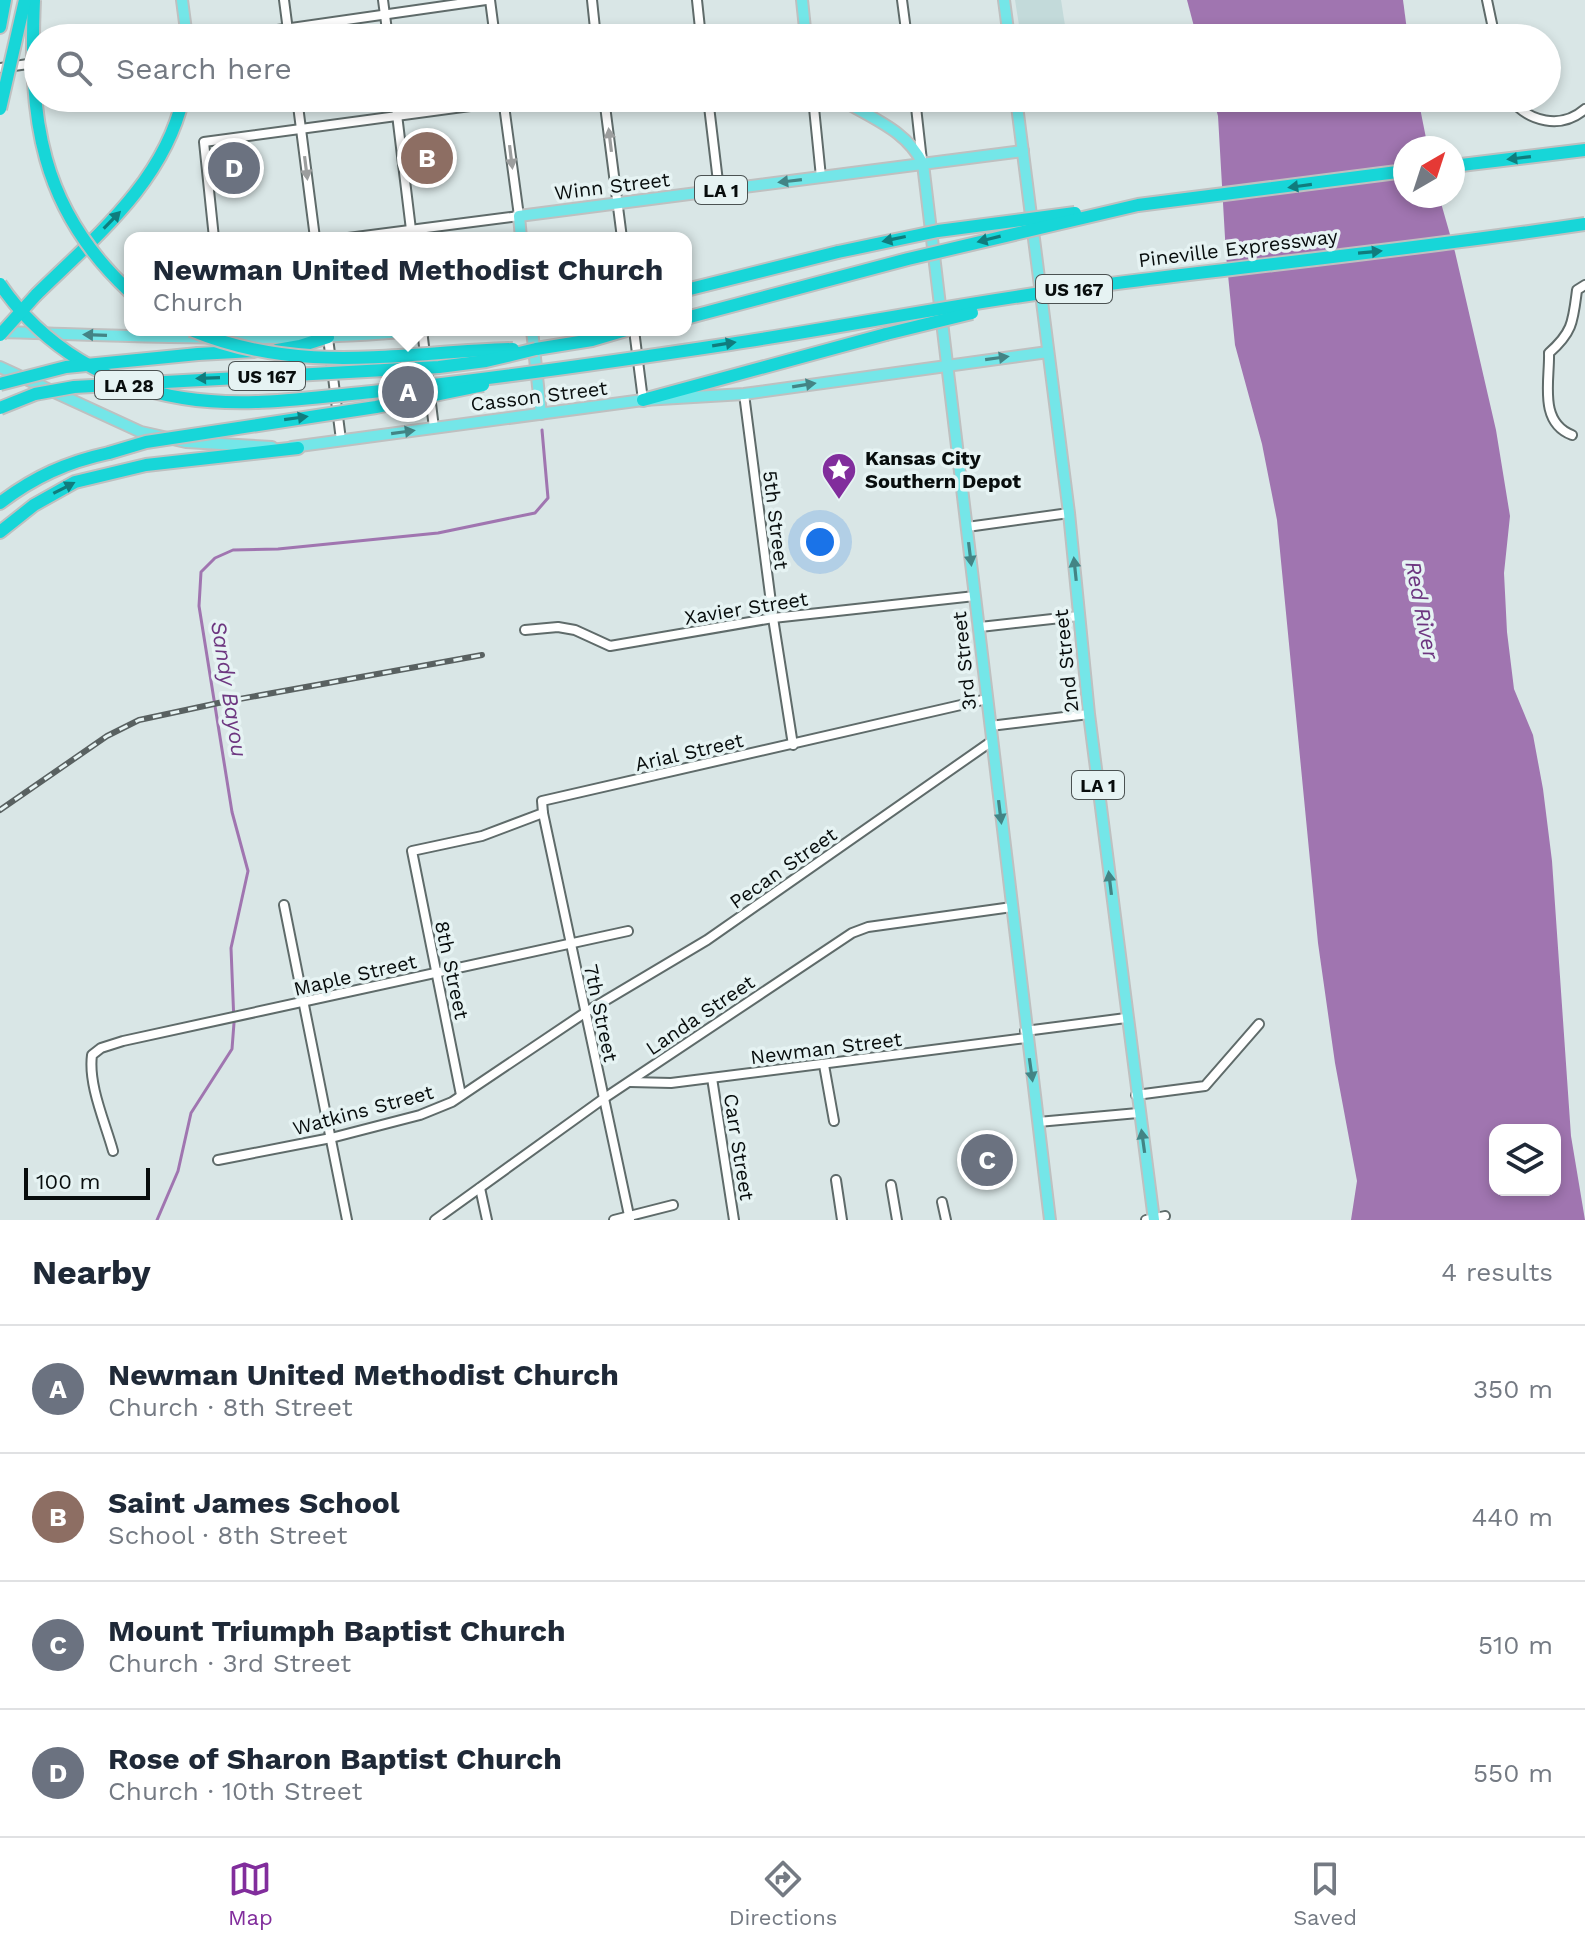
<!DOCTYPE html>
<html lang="en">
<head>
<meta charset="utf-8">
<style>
  :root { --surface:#fff; --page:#f2f2f3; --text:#1f2937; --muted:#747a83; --line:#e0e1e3; --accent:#812d9c }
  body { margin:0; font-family:"Work Sans",sans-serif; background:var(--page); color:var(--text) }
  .controls { position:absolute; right:24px; bottom:24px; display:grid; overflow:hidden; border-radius:16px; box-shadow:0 4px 12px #0003 }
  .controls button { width:72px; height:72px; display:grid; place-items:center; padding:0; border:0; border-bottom:2px solid var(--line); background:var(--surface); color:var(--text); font:40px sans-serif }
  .compass { position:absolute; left:1393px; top:136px; width:72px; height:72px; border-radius:50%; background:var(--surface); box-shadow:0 4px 12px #0003; rotate:39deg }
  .scale { position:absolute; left:24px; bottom:20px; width:126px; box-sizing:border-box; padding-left:8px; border:4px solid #080d0d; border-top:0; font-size:22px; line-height:28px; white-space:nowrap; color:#080d0d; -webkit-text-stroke:6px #e6f3f3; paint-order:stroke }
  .you { position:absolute; left:820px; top:542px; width:28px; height:28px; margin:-20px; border:6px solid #fff; border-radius:50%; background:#1a73e8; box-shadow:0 0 0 12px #1a73e833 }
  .badge { display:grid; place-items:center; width:52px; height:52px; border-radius:50%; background:var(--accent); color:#fff; font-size:26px; font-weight:700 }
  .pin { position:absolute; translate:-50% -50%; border:4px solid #fff; box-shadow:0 2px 8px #0006 }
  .popup { position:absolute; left:124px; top:232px; width:568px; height:104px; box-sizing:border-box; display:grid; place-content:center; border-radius:16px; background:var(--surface); filter:drop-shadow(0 2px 6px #0005); font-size:26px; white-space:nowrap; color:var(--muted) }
  .popup b { font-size:30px; color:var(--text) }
  .popup::after { content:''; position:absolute; left:50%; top:100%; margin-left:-16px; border:16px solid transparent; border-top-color:var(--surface) }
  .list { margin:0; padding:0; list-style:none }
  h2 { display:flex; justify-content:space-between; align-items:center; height:104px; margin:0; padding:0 32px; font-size:34px }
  h2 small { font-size:26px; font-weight:400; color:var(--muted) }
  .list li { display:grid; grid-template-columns:52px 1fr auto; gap:24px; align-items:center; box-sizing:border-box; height:128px; padding:0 32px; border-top:2px solid var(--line) }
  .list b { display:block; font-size:30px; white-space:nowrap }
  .list p { margin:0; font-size:26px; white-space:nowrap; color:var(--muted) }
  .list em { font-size:26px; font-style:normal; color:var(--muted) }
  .icon { flex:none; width:44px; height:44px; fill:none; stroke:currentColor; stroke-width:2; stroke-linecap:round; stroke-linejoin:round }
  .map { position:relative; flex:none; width:1585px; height:1220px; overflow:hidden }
  .search { position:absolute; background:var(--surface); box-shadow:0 4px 12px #0003; left:24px; right:24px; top:24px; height:88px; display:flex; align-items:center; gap:20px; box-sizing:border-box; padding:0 28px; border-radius:44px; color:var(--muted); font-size:30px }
  .sheet { height:616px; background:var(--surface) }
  nav { display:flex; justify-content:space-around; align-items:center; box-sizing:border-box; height:112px; border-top:2px solid var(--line); background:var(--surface); font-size:22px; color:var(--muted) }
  nav a { display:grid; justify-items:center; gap:4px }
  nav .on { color:var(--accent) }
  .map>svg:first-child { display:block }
  .built { fill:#c3dada }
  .water { fill:#a075b0; fill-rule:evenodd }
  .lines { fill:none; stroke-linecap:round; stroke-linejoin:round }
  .stream { stroke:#a075b0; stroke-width:3 }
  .minor-casing { stroke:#5f6b6a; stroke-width:12 }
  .major-casing { stroke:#bfc0c0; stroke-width:14 }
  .highway-casing { stroke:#bfc0c0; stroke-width:16 }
  .minor { stroke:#fff; stroke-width:8 }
  .major { stroke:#74e6e8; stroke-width:10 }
  .highway { stroke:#17d6d8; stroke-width:12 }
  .rail-casing { stroke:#596161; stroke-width:6 }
  .rail { stroke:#e6f3f3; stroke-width:3; stroke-dasharray:9; stroke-linecap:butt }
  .highway-bridge-casing { stroke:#bfc0c0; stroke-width:16; stroke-linecap:butt }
  .highway-bridge { stroke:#17d6d8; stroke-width:12 }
  .oneway { fill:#9c9e9e }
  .oneway2 { fill:#107c7d }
  .oneway3 { fill:#438485 }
  .labels { text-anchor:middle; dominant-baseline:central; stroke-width:7; stroke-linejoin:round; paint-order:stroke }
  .shield { fill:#e6f3f3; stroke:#4b5252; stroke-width:2 }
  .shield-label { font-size:18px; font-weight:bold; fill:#080d0d }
  .street-label { font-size:20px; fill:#080d0d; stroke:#e6f3f3 }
  .poi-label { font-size:20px; font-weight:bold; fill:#080d0d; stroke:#e6f3f3; text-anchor:start }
  .water-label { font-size:22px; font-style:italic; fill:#6d3680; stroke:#e6f3f3 }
</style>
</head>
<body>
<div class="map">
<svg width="1585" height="1220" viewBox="0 0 1585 1220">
  <rect width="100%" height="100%" fill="#d9e6e6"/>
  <g class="built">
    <polygon points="1015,0 1061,0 1067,38 1021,38"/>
    <polygon points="1029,98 1075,98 1076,106 1031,112"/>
  </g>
  <g class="water">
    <polygon points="1187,0 1403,0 1408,38 1197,38"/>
    <path d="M1213,98H1418L1428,148H1405V196H1439L1455,252L1496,430L1510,516L1504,573L1507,632L1514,689L1533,735L1543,789L1552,861L1571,1136L1585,1220H1351L1357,1181L1335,1063L1318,943L1277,520L1262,444L1235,345L1226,255L1218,116ZM1495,1130H1555V1190H1495Z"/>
  </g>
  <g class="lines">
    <polyline class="stream" points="157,1220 178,1171 191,1113 232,1049 234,1023 231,948 248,871 232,812 199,606 201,572 215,558 233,550 278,549 438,533 535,513 548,498 542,430"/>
    <defs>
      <g id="minor">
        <polyline points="284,0 289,38"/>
        <polyline points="383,0 388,38"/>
        <polyline points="490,0 495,38"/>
        <polyline points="592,0 596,38"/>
        <polyline points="697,0 701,38"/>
        <polyline points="902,0 907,38"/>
        <polyline points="1487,0 1495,38"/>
        <polyline points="221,38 486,0"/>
        <polyline points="978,38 1008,34"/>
        <polyline points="0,68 35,63"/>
        <polyline points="297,98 315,238"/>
        <polyline points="395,98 412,238"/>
        <polyline points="604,98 622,238"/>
        <polyline points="708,98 719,190"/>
        <polyline points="813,98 821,177"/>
        <polyline points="915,98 922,161"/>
        <path d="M1510,98C1528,122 1561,130 1585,109"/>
        <polyline points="214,238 204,142 530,98"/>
        <polyline points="348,238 519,216 503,98"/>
        <polyline points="327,330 341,440"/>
        <polyline points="422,330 434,428"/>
        <polyline points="634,330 643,400"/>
        <polyline points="744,394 773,618 793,745"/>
        <path d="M1572,435C1538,422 1550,380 1549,353C1573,332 1573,321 1577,290L1585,285"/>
        <polyline points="967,527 1069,513"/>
        <polyline points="980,627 1079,616"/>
        <polyline points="525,630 558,627 575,630 610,646 773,618 975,596"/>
        <polyline points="990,726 1089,714"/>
        <polyline points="543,813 630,1220"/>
        <polyline points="284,905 347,1220"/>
        <polyline points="1025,1031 1126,1018"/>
        <polyline points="824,1065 834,1121"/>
        <polyline points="712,1078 734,1220"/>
        <polyline points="630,1082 671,1083 1026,1038"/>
        <polyline points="461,1095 412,851 482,836 543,813 542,801 987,699"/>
        <polyline points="1136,1095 1205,1086 1259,1024"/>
        <polyline points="1038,1122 1138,1113"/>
        <path d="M113,1151C105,1122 88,1085 92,1055L101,1048L123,1041L628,931"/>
        <polyline points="218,1160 331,1138 420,1115 452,1102 586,1012 707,940 992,741"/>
        <polyline points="836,1180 842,1220"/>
        <polyline points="891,1185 897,1220"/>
        <polyline points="480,1188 487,1220"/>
        <polyline points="942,1202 946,1220"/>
        <polyline points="435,1220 603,1099 852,933 868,927 1012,907"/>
        <polyline points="614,1220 673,1205"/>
        <polyline points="1146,1220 1165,1216"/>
      </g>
      <g id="major">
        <polyline points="182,0 187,38"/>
        <polyline points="802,0 806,38"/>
        <polyline points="1004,0 1009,38"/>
        <path d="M839,98C870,118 906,129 923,164L1050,1220"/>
        <polyline points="1016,98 1069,513 1089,714 1154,1220"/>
        <polyline points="521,238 519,216 1023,151"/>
        <polyline points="532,330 541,414"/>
        <path d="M0,332C141,336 284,344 425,330"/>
        <polyline points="0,367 141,432 186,442 272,447"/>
        <polyline points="292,447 643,400 744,394 1048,352"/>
      </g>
      <g id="highway">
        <polyline points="0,27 5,0"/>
        <polyline points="1453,166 1585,150"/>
        <polyline points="686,290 838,252"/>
        <path d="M36,295C95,237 164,182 183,98"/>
        <polyline points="536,349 592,340 626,330"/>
        <polyline points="277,350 300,346 328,337"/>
        <polyline points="198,354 254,351"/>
        <polyline points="643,400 886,334"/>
        <path d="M0,503C34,477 67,462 109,453"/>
        <polyline points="0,532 34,505 75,482 146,465 298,448"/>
      </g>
    </defs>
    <use href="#minor" class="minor-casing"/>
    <use href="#major" class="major-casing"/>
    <use href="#highway" class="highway-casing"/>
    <use href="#minor" class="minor"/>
    <use href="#major" class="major"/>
    <use href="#highway" class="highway"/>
    <defs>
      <polyline id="rail" points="0,810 107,736 139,720 223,702 482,655"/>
    </defs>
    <use href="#rail" class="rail-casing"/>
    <use href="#rail" class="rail"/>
    <defs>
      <g id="highway-bridge">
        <path d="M34,0C29,118 39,208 130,292"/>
        <polyline points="0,109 25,0"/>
        <polyline points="838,252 938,231 1075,213"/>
        <path d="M0,284C42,346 110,387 183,398C245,408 310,398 372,392C492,379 611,362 730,344C841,327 952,305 1063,290C1237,267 1411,250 1585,224"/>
        <polyline points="686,318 908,259 1138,205 1405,171"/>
        <path d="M191,330C301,376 400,352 513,349"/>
        <polyline points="886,334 972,313"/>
        <polyline points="0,335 36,295"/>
        <polyline points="0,384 66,367 198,354"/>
        <polyline points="0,408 35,394 74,387 439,367 486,361 536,349"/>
        <polyline points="109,453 146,442 376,407 483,385"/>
      </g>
    </defs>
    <use href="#highway-bridge" class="highway-bridge-casing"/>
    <use href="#highway-bridge" class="highway-bridge"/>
  </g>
  <defs><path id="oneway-solid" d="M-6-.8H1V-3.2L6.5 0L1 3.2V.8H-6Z" transform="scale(2)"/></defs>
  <g class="oneway">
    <use href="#oneway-solid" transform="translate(610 140) rotate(-97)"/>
    <use href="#oneway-solid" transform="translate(511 157) rotate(83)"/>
    <use href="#oneway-solid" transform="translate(306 168) rotate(83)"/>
  </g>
  <g class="oneway2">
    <use href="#oneway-solid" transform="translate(1519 158) rotate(173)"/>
    <use href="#oneway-solid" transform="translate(1300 186) rotate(172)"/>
    <use href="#oneway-solid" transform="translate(112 220) rotate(-46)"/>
    <use href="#oneway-solid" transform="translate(894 239) rotate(168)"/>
    <use href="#oneway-solid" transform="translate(989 239) rotate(166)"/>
    <use href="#oneway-solid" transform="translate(1370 252) rotate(-5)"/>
    <use href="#oneway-solid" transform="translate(724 344) rotate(-9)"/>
    <use href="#oneway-solid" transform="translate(208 378) rotate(178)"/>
    <use href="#oneway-solid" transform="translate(296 418) rotate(-8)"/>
    <use href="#oneway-solid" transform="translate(64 488) rotate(-27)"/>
  </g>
  <g class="oneway3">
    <use href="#oneway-solid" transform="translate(790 181) rotate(173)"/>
    <use href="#oneway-solid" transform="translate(95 335) rotate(-178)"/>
    <use href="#oneway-solid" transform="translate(997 358) rotate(-8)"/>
    <use href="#oneway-solid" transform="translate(804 385) rotate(-9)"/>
    <use href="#oneway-solid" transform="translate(403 432) rotate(-8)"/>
    <use href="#oneway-solid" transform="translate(970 554) rotate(83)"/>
    <use href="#oneway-solid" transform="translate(1075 569) rotate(-96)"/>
    <use href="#oneway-solid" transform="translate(1000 812) rotate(83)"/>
    <use href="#oneway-solid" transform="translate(1110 883) rotate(-97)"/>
    <use href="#oneway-solid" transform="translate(1031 1070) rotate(82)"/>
    <use href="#oneway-solid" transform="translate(1143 1141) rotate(-98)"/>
  </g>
  <defs>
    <symbol id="sight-pin" viewBox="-11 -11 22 30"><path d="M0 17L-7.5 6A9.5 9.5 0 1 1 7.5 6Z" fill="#812d9c" stroke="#e6f3f3"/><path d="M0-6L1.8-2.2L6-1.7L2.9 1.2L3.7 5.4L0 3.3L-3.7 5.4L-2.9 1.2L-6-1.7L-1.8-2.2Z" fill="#fff"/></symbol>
  </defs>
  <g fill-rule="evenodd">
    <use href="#sight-pin" x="819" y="450" width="40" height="54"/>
  </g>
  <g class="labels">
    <g class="shield">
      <rect x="695" y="176" width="52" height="28" rx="6"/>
      <rect x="1036" y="275" width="76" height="28" rx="6"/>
      <rect x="229" y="362" width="76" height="28" rx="6"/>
      <rect x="95" y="371" width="68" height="28" rx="6"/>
      <rect x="1072" y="771" width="52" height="28" rx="6"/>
    </g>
    <g class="shield-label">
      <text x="721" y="190">LA 1</text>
      <text x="1074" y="289">US 167</text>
      <text x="267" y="376">US 167</text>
      <text x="129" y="385">LA 28</text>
      <text x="1098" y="785">LA 1</text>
    </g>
    <g class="street-label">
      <text transform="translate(612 186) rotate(-7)">Winn Street</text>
      <text transform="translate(1238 248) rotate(-7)">Pineville Expressway</text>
      <text transform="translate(539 396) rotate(-7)">Casson Street</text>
      <text transform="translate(776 520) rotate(83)">5th Street</text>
      <text transform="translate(746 608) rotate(-9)">Xavier Street</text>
      <text transform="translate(964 661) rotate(-96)">3rd Street</text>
      <text transform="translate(1066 661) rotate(-96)">2nd Street</text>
      <text transform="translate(689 752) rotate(-13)">Arial Street</text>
      <text transform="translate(783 868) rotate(-35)">Pecan Street</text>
      <text transform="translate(452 970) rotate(78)">8th Street</text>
      <text transform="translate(355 975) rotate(-13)">Maple Street</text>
      <text transform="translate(601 1013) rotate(78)">7th Street</text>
      <text transform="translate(700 1015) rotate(-34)">Landa Street</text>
      <text transform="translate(826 1048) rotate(-7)">Newman Street</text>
      <text transform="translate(363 1110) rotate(-15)">Watkins Street</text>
      <text transform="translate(739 1147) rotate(81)">Carr Street</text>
    </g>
    <g class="poi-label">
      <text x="865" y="458">Kansas City<tspan x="865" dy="23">Southern Depot</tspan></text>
    </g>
    <g class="water-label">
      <text transform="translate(1422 610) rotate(79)">Red River</text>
      <text transform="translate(229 689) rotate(81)">Sandy Bayou</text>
    </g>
  </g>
</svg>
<div class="controls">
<button><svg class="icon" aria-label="layers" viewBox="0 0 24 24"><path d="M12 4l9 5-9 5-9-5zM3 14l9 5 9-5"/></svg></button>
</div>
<svg class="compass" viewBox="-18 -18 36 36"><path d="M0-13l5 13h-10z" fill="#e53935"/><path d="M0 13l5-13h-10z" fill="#747a83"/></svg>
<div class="scale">100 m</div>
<div class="you"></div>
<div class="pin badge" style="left:408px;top:392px;background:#6b7280">A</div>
<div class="popup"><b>Newman United Methodist Church</b>Church</div>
<div class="pin badge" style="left:427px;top:158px;background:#8d6e63">B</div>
<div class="pin badge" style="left:987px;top:1160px;background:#6b7280">C</div>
<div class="pin badge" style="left:234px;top:168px;background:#6b7280">D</div>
<div class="search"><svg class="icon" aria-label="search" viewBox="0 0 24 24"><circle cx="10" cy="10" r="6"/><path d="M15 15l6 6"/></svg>Search here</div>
</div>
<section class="sheet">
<h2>Nearby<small>4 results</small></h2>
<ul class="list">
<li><span class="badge" style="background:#6b7280">A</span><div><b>Newman United Methodist Church</b><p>Church · 8th Street</p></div><em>350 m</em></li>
<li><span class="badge" style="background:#8d6e63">B</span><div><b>Saint James School</b><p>School · 8th Street</p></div><em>440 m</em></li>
<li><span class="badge" style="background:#6b7280">C</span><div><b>Mount Triumph Baptist Church</b><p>Church · 3rd Street</p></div><em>510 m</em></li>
<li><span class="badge" style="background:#6b7280">D</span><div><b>Rose of Sharon Baptist Church</b><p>Church · 10th Street</p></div><em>550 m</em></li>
</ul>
</section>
<nav>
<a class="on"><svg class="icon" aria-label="map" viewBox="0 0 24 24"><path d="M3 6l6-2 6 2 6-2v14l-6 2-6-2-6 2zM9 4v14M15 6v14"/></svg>Map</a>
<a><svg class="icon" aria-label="directions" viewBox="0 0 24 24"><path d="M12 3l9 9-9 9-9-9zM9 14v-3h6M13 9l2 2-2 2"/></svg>Directions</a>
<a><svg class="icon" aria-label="saved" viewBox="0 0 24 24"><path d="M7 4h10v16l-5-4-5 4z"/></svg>Saved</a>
</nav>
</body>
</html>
